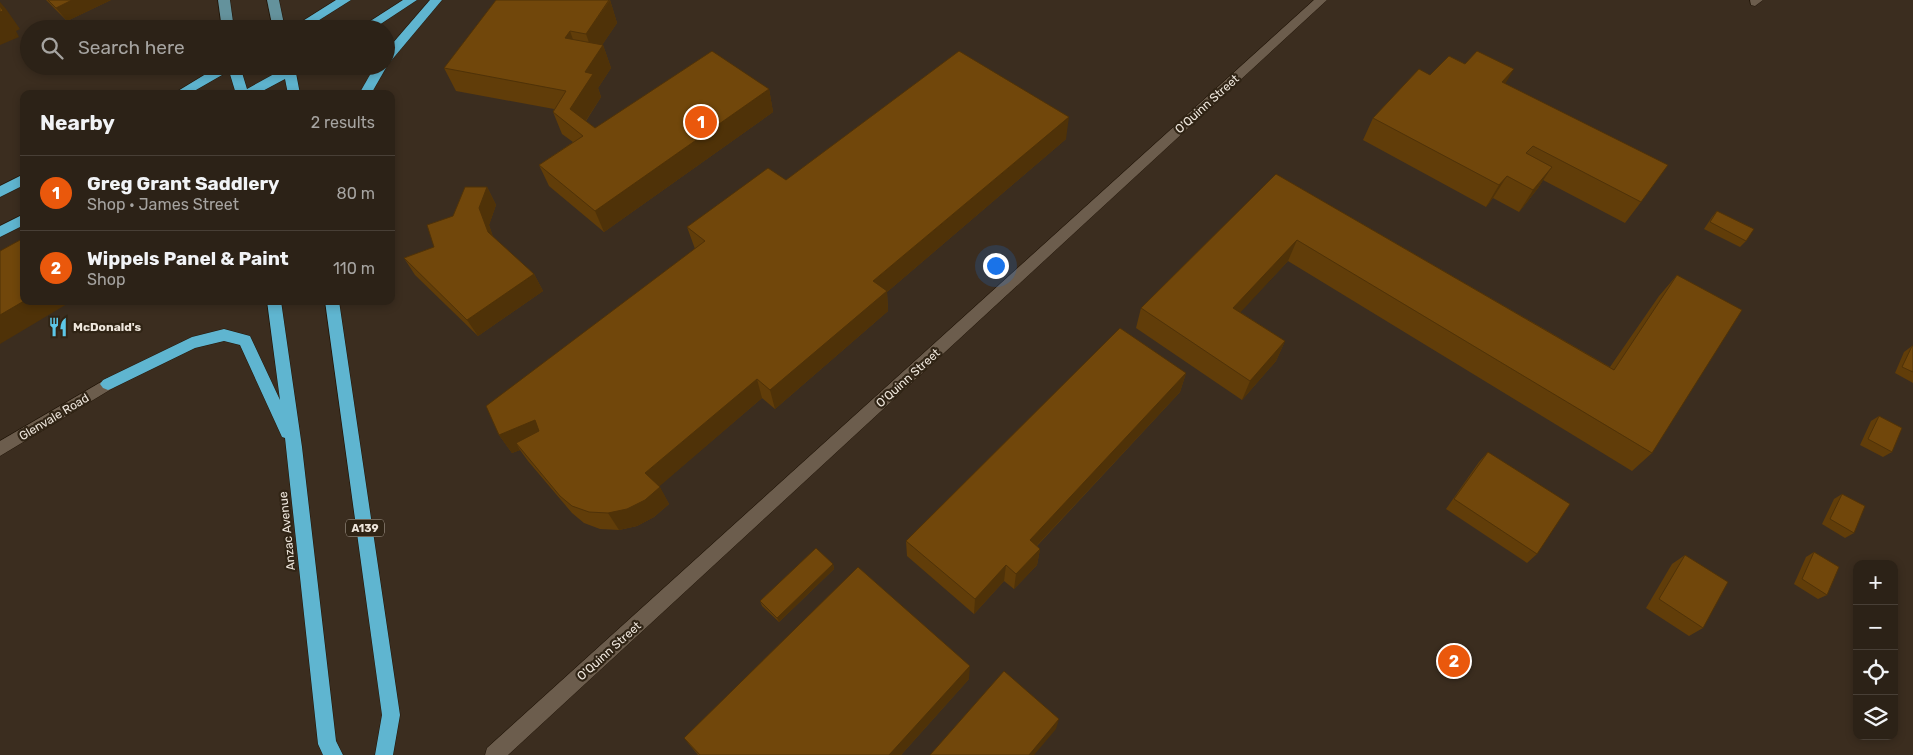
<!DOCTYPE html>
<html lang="en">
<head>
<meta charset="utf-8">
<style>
  :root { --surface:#2c2217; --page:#382f24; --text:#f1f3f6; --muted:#a6a4a1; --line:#483f36; --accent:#ea580c }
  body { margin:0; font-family:Rubik,sans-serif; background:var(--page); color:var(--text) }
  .controls { position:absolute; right:15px; bottom:15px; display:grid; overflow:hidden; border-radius:10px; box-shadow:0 2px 8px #0003 }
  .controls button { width:45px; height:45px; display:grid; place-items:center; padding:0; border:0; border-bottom:1px solid var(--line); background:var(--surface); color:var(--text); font:25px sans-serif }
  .you { position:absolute; left:995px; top:265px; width:18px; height:18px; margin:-12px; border:4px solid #fff; border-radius:50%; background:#1a73e8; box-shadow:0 0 0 8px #1a73e833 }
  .badge { display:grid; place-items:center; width:32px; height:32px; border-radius:50%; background:var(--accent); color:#fff; font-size:16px; font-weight:700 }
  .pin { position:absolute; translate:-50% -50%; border:2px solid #fff; box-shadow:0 1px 5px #0006 }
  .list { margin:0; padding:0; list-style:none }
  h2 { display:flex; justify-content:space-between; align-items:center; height:65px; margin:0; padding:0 20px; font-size:21px }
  h2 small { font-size:16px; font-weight:400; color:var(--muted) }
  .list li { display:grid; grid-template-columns:32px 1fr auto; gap:15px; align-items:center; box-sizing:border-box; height:75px; padding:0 20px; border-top:1px solid var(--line) }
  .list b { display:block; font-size:19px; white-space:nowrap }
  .list p { margin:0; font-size:16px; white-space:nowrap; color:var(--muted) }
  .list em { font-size:16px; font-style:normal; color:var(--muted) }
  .icon { flex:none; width:28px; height:28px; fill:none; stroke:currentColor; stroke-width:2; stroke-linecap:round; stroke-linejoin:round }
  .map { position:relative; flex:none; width:1913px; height:755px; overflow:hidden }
  .search { position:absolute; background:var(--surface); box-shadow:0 2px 8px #0003; left:20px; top:20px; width:375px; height:55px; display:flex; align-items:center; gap:12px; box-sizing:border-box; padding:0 18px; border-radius:28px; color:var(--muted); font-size:19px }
  .panel { position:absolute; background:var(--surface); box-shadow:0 2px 8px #0003; left:20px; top:90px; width:375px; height:215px; border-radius:10px }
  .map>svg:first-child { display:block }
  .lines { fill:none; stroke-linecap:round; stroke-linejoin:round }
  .minor-casing { stroke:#211508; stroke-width:1 }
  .major-casing { stroke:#211508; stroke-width:1 }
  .highway-casing { stroke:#211508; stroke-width:1 }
  .minor { fill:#6c5d4d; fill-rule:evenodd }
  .major { fill:#64929c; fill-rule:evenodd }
  .highway { fill:#5fb5d0; fill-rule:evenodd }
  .wall { fill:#613d09 }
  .shaded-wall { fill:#4f3208 }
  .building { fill:#71470b; stroke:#4f3208 }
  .labels { text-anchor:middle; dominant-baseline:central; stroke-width:4.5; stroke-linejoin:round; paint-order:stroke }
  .shield { fill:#302415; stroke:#b5aca0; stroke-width:1 }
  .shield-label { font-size:11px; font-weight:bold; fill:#eee6dc }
  .street-label { font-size:12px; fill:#eee6dc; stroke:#302415 }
  .poi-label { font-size:12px; font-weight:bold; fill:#eee6dc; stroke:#302415; text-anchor:start }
</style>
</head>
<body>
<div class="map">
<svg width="1913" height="755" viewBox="0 0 1913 755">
  <rect width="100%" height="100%" fill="#3b2d1f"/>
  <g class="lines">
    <defs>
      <g id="minor">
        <polygon points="1314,0 1327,0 508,755 485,755 487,748"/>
        <polygon points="1750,0 1763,0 1755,6 1751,5"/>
        <polygon points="108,378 113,380 116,384 113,388 0,456 0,441"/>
      </g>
      <g id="major">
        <polygon points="218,0 230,0 234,29 222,29"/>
        <polygon points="267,0 279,0 285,29 273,29"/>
      </g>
      <g id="highway">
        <polygon points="336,0 351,0 305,29 290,29"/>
        <polygon points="403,0 417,0 373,29 358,29"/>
        <polygon points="430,0 442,0 390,62 386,63 386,51"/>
        <polygon points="386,65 387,66 371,94 359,94 375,66"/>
        <polygon points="219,66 240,66 247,89 283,69 282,66 304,66 296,73 300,94 288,94 285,79 257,94 236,94 229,71 189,94 173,94"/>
        <polygon points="24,174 24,185 0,197 0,186"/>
        <polygon points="24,214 24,225 0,237 0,226"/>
        <polygon points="267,301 281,301 302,447 336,741 343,755 323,755 318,744 285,438 282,437 240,345 224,341 195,348 113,388 108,390 103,388 100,384 103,380 192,337 224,329 250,336 280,400"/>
        <polygon points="325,301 339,301 400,715 393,755 375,755 382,715"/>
      </g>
    </defs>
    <use href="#minor" class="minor-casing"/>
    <use href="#major" class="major-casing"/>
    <use href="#highway" class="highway-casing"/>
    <use href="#minor" class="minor"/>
    <use href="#major" class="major"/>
    <use href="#highway" class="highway"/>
  </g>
  <g class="wall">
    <polygon points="46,0 111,0 67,21"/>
    <polygon points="610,0 617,23 602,45 603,45 611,68 598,88 601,97 586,121 595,128 769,89 773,112 604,232 549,186 539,165 573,142 562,134 553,112 554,109 456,91 444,68"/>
    <polygon points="1430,75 1505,84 1641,202 1625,223 1543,180 1538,188 1519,212 1493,198 1486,207 1363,140 1373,118"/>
    <polygon points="1066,139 887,292 888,311 775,409 762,398 659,486 669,504 654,517 637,526 619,530 600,529 584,523 572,513 528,461 520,450 512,453 499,435 695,249 687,227 786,180"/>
    <polygon points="1276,174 1610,367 1659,296 1677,275 1652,453 1632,471 1288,261 1240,312 1285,341 1276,361 1242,400 1136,328 1141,308"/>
    <polygon points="487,187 496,205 489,225 493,237 534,274 543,291 478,336 415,275 404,258 434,247"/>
    <polygon points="1717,211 1746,241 1740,247 1704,229 1712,217"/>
    <polygon points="1912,346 1913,346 1913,383 1895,373 1904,352"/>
    <polygon points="1186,373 1180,392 1037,546 1040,549 1037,565 1014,589 1004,581 974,614 907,556 906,541"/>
    <polygon points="1879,416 1892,452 1883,457 1860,445 1871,421"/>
    <polygon points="1488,452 1537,554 1527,563 1446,509 1479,462"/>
    <polygon points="1842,494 1854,533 1845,538 1822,524 1834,499"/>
    <polygon points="1814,552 1827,595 1818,599 1794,584 1806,557"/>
    <polygon points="1685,555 1703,628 1689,636 1646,608 1672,564"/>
    <polygon points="833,564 834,569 779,622 762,606 760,601"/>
    <polygon points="969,679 901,755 698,755 684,738"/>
  </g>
  <g class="shaded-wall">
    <polygon points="72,0 111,0 67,21 56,8"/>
    <polygon points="610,0 617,23 594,57 586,34"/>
    <polygon points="0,2 6,9 20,29 16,31 19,37 0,45"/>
    <polygon points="570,31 578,54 565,38"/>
    <polygon points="603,45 611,68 598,88 601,97 579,131 570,109 585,72"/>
    <polygon points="1514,69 1501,91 1502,82"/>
    <polygon points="769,89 773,112 604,232 595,211"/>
    <polygon points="1069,117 1066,139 887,292 888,311 775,409 770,390 873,281"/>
    <polygon points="1552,167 1538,188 1519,212 1533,190"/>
    <polygon points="1507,176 1493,198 1486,207 1499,185"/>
    <polygon points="487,187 496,205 489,225 497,249 488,232 479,208"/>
    <polygon points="1297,240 1288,261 1226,328 1233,308"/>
    <polygon points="534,274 543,291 478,336 467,320"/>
    <polygon points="24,301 72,301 0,344 0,315"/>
    <polygon points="1285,341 1276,361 1242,400 1250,381"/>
    <polygon points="1186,373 1180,392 1027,556 1030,540"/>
    <polygon points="757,379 762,398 654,491 645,473"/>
    <polygon points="535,420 546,438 516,443 520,450 512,453 499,435"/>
    <polygon points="660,487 669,504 654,517 637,526 619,530 608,513"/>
    <polygon points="1040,549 1037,565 1014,589 1016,574"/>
    <polygon points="833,564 834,569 779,622 777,618"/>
    <polygon points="1006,565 1004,581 974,614 975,599"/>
    <polygon points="970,666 969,679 901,755 889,755"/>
    <polygon points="1059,719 1056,729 1034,755 1029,755"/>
  </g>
  <g class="building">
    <polygon points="48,0 72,0 56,8"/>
    <polygon points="496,0 609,0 586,34 570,31 565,38 603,45 585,72 593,74 570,109 595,128 712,51 769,89 595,211 539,165 583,136 553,112 566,91 444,68"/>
    <polygon points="0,6 3,11 0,12"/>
    <polygon points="959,51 1069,117 873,281 887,291 770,390 757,379 645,473 660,487 645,500 627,509 608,513 589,512 572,506 560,496 516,443 539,431 535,420 499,435 486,406 705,241 687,227 768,168 786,180"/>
    <polygon points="1477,51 1514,69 1502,82 1668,165 1641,202 1533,146 1526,153 1552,167 1533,190 1507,176 1499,185 1373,118 1419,69 1430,75 1449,56 1465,64"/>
    <polygon points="1276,174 1614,370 1677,275 1742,310 1652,453 1297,240 1233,308 1285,341 1250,381 1141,308"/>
    <polygon points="465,187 487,187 479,208 488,232 534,274 467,320 404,258 434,247 427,225 453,216"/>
    <polygon points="1717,211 1754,229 1746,241 1710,222"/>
    <polygon points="20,240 24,245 24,301 0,315 0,251"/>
    <polygon points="1120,328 1186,373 1030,540 1040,549 1016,574 1006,565 975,599 906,541"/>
    <polygon points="1912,346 1913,346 1913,372 1902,367"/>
    <polygon points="1879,416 1902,428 1892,452 1868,439"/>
    <polygon points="1488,452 1570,504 1537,554 1454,499"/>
    <polygon points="1842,494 1865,506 1854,533 1830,519"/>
    <polygon points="816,548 833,564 777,618 760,601"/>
    <polygon points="1814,552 1839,567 1827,595 1802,579"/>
    <polygon points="1685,555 1728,582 1703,628 1659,599"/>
    <polygon points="858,567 970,666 889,755 700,755 684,738"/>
    <polygon points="1004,671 1059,719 1029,755 930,755"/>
  </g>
  <defs>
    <symbol id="restaurant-bare" viewBox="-9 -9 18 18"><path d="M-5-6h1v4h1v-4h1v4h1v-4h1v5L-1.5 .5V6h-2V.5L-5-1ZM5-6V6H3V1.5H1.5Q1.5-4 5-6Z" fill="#5dc7e8" stroke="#302415" stroke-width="2.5" paint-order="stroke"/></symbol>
  </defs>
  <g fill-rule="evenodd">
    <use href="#restaurant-bare" x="44" y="313" width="28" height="28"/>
  </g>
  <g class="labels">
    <rect class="shield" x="346" y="519.5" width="38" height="17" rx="4"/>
    <g class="shield-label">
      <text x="365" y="528">A139</text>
    </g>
    <g class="street-label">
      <text transform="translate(1207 104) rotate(-42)">O'Quinn Street</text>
      <text transform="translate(908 378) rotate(-42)">O'Quinn Street</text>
      <text transform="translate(54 417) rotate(-31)">Glenvale Road</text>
      <text transform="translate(287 531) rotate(-96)">Anzac Avenue</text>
      <text transform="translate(609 651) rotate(-42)">O'Quinn Street</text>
    </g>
    <g class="poi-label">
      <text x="73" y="327">McDonald's</text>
    </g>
  </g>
</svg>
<div class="controls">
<button>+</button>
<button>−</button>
<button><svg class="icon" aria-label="locate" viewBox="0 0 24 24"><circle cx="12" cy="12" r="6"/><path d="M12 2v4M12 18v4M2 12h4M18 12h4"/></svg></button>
<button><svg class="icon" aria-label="layers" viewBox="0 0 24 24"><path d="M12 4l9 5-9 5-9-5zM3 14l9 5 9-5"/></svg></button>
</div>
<div class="you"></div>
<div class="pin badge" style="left:701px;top:122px">1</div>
<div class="pin badge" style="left:1454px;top:661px">2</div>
<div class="search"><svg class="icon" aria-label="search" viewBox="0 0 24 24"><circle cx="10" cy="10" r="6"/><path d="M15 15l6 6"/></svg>Search here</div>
<section class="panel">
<h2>Nearby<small>2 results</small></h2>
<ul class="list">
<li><span class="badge">1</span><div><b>Greg Grant Saddlery</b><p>Shop · James Street</p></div><em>80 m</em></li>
<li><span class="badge">2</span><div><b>Wippels Panel &amp; Paint</b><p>Shop</p></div><em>110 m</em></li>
</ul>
</section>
</div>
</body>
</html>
